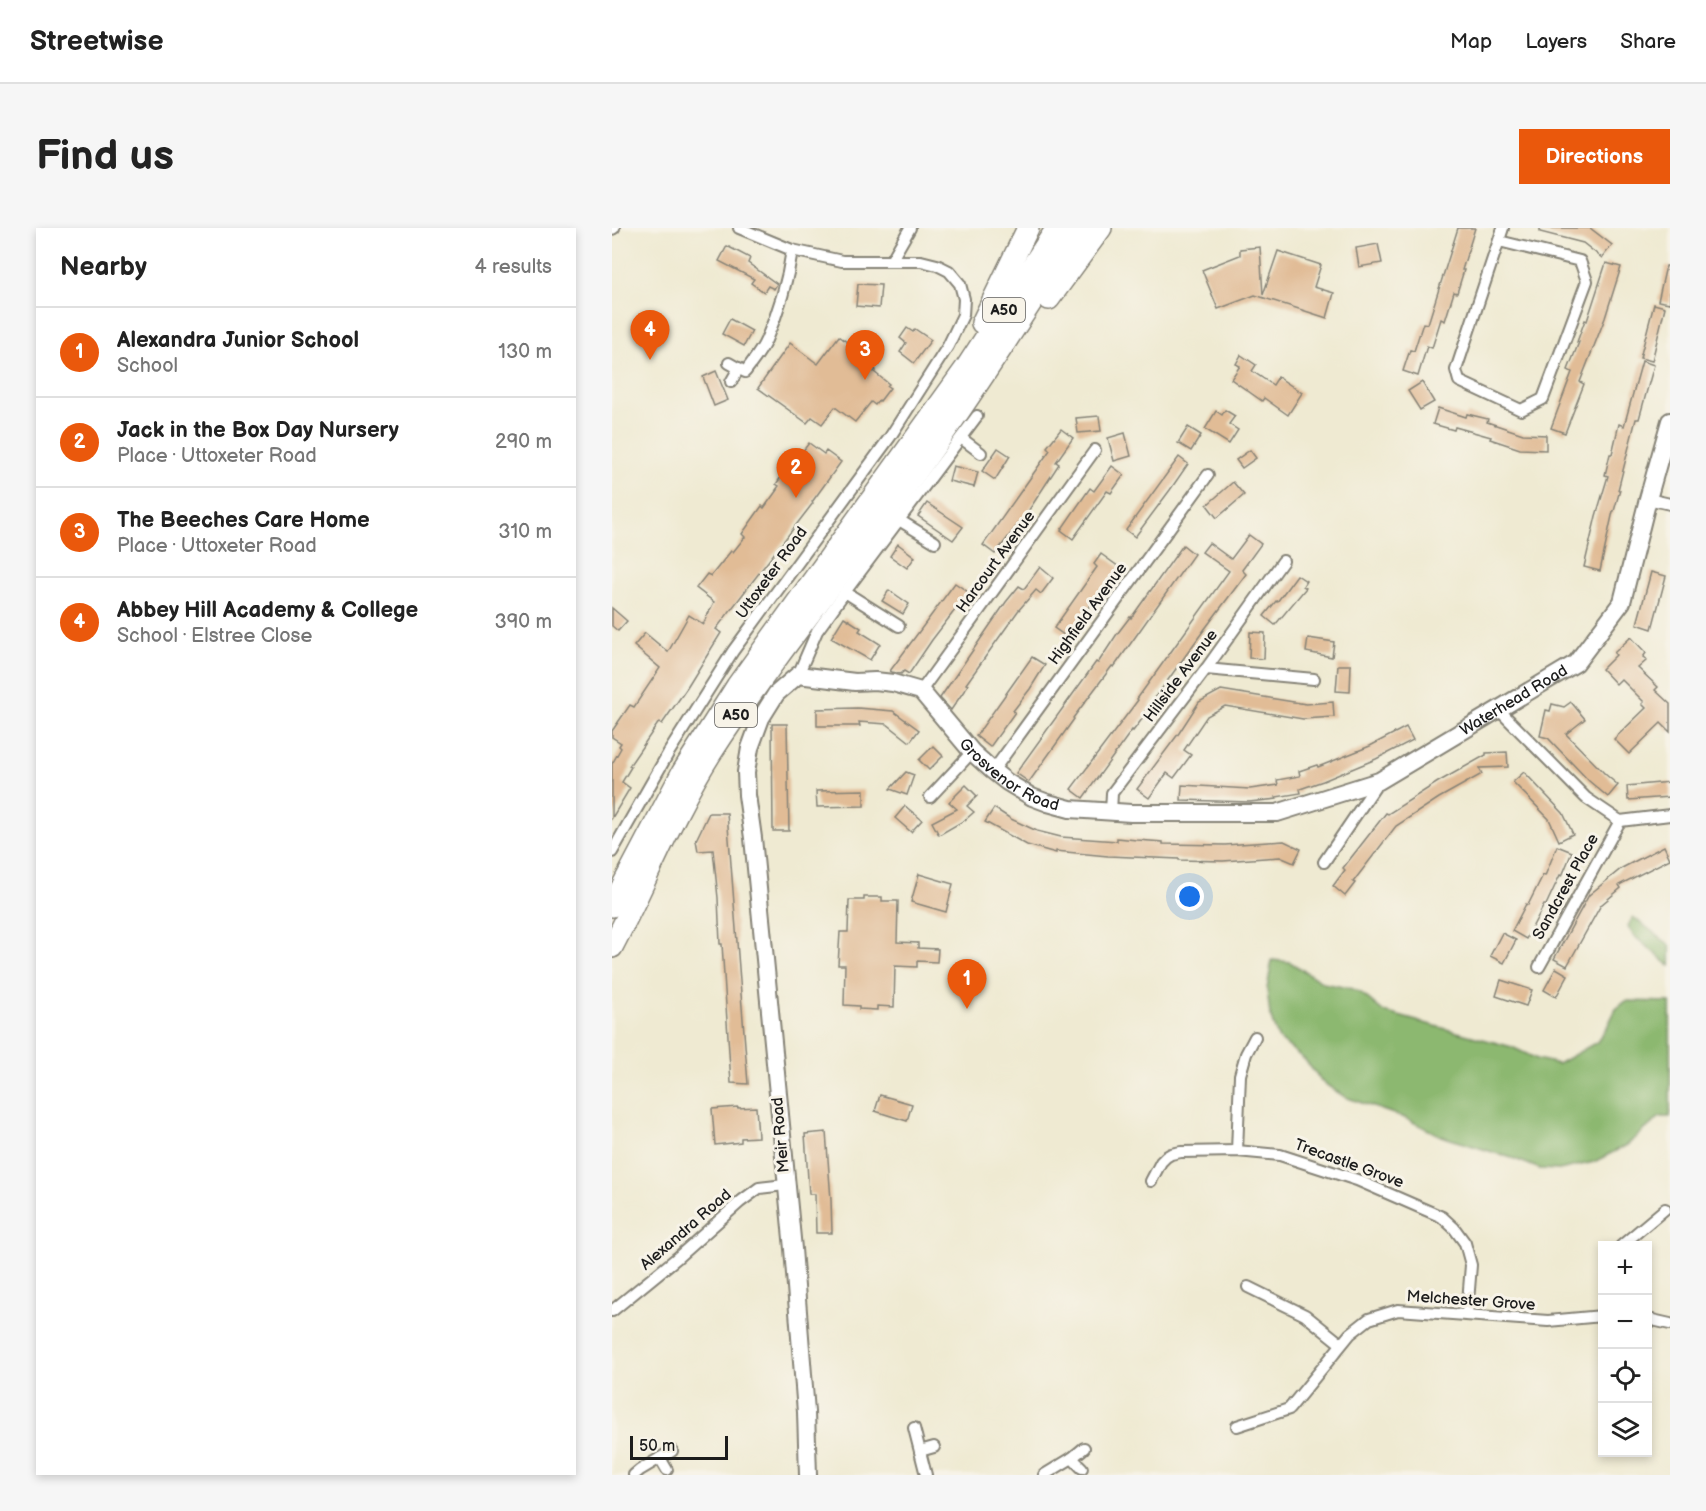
<!DOCTYPE html>
<html lang="en">
<head>
<meta charset="utf-8">
<style>
  :root { --surface:#fff; --page:#f6f6f6; --text:#222; --muted:#767676; --line:#e0e0e0; --accent:#ea580c }
  body { margin:0; font-family:"Balsamiq Sans",sans-serif; background:var(--page); color:var(--text) }
  .controls { position:absolute; right:18px; bottom:18px; display:grid; overflow:hidden; border-radius:0px; box-shadow:0 3px 9px #0003 }
  .controls button { width:54px; height:54px; display:grid; place-items:center; padding:0; border:0; border-bottom:2px solid var(--line); background:var(--surface); color:var(--text); font:30px sans-serif }
  .scale { position:absolute; left:18px; bottom:15px; width:98px; box-sizing:border-box; padding-left:6px; border:3px solid #1c1c1c; border-top:0; font-size:16px; line-height:21px; white-space:nowrap; color:#1c1c1c; -webkit-text-stroke:4px #f7f3e8; paint-order:stroke }
  .you { position:absolute; left:578px; top:669px; width:21px; height:21px; margin:-15px; border:4px solid #fff; border-radius:50%; background:#1a73e8; box-shadow:0 0 0 9px #1a73e833 }
  .badge { display:grid; place-items:center; width:39px; height:39px; border-radius:50%; background:var(--accent); color:#fff; font-size:20px; font-weight:700 }
  .pin { position:absolute; translate:-50% -50px; filter:drop-shadow(0 2px 3px #0008) }
  .pin::after { content:''; position:absolute; top:32px; width:21px; height:18px; background:inherit; clip-path:polygon(0 0,100% 0,50% 100%) }
  .list { margin:0; padding:0; list-style:none }
  h2 { display:flex; justify-content:space-between; align-items:center; height:78px; margin:0; padding:0 24px; font-size:26px }
  h2 small { font-size:20px; font-weight:400; color:var(--muted) }
  .list li { display:grid; grid-template-columns:39px 1fr auto; gap:18px; align-items:center; box-sizing:border-box; height:90px; padding:0 24px; border-top:2px solid var(--line) }
  .list b { display:block; font-size:22px; white-space:nowrap }
  .list p { margin:0; font-size:20px; white-space:nowrap; color:var(--muted) }
  .list em { font-size:20px; font-style:normal; color:var(--muted) }
  .icon { flex:none; width:33px; height:33px; fill:none; stroke:currentColor; stroke-width:2; stroke-linecap:round; stroke-linejoin:round }
  .map { position:relative; flex:none; width:1058px; height:1247px; overflow:hidden; border-radius:0px }
  header { display:flex; align-items:center; gap:36px; box-sizing:border-box; height:84px; padding:0 30px; background:var(--surface); border-bottom:2px solid var(--line) }
  header strong { font-size:28px }
  nav { display:flex; gap:33px; margin-inline-start:auto; font-size:21px }
  .intro { display:flex; align-items:center; justify-content:space-between; box-sizing:border-box; height:144px; padding:0 36px }
  h1 { margin:0; font-size:42px }
  .button { padding:15px 27px; border-radius:0px; background:var(--accent); color:#fff; font-size:21px; font-weight:700 }
  main { display:flex; gap:36px; padding:0 36px }
  aside { flex:1; background:var(--surface); border-radius:0px; box-shadow:0 3px 9px #0003 }
  .map>svg:first-child { display:block }
  .forest { fill:#8cb870; stroke:#546a46; stroke-width:1.5 }
  .building { fill:#e1bc96 }
  .lines { fill:none; stroke-linecap:round; stroke-linejoin:round }
  .street-casing { stroke:#868377; stroke-width:14 }
  .secondary-casing { stroke:#868377; stroke-width:20 }
  .highway-casing { stroke:#868377; stroke-width:24 }
  .street { stroke:#fff; stroke-width:10 }
  .secondary { stroke:#fff; stroke-width:16 }
  .highway { stroke:#fff; stroke-width:21 }
  .labels { text-anchor:middle; dominant-baseline:central; stroke-width:6; stroke-linejoin:round; paint-order:stroke }
  .shield { fill:#f7f3e8; stroke:#5e5c59; stroke-width:1.5 }
  .shield-label { font-size:15px; font-weight:bold; fill:#1c1c1c }
  .street-label { font-size:16px; fill:#1c1c1c; stroke:#f7f3e8 }
</style>
</head>
<body>
<header>
<strong>Streetwise</strong>
<nav><a>Map</a><a>Layers</a><a>Share</a></nav>
</header>
<div class="intro"><h1>Find us</h1><a class="button">Directions</a></div>
<main>
<aside>
<h2>Nearby<small>4 results</small></h2>
<ul class="list">
<li><span class="badge">1</span><div><b>Alexandra Junior School</b><p>School</p></div><em>130 m</em></li>
<li><span class="badge">2</span><div><b>Jack in the Box Day Nursery</b><p>Place · Uttoxeter Road</p></div><em>290 m</em></li>
<li><span class="badge">3</span><div><b>The Beeches Care Home</b><p>Place · Uttoxeter Road</p></div><em>310 m</em></li>
<li><span class="badge">4</span><div><b>Abbey Hill Academy &amp; College</b><p>School · Elstree Close</p></div><em>390 m</em></li>
</ul>
</aside>
<div class="map">
<svg width="1058" height="1247" viewBox="0 0 1058 1247">
  <rect width="100%" height="100%" fill="#f7f3e8"/>
  <filter id="ink" filterUnits="userSpaceOnUse"><feTurbulence type="fractalNoise" baseFrequency=".0167" numOctaves="2"/><feDisplacementMap in="SourceGraphic" scale="12" xChannelSelector="R" yChannelSelector="G"/><feConvolveMatrix kernelMatrix="1 2 1 2 8 2 1 2 1" color-interpolation-filters="sRGB"/></filter>
  <filter id="wash" filterUnits="userSpaceOnUse"><feTurbulence type="fractalNoise" baseFrequency=".008" numOctaves="4" result="noise"/><feDisplacementMap in="SourceGraphic" scale="24" xChannelSelector="R" yChannelSelector="G"/><feGaussianBlur stdDeviation="1.35" result="paint"/><feColorMatrix in="noise" values="0 0 0 0 0 0 0 0 0 0 0 0 0 0 0 0 0 1.4 0 .05"/><feComposite in="paint" operator="in"/></filter>
  <g filter="url(#wash)">
    <rect width="100%" height="100%" fill="#efead2"/>
    <g class="forest">
      <polygon points="1021,689 1058,717 1058,738 1021,707 1016,698"/>
      <polygon points="660,732 678,734 711,755 741,761 749,765 772,784 900,819 925,831 946,836 985,814 995,799 1004,781 1014,773 1058,774 1058,889 1048,889 1015,917 982,934 947,942 928,941 903,931 829,908 793,890 733,869 710,854 693,832 666,810 658,787 655,761"/>
    </g>
    <g id="blocks">
      <g class="building">
        <polygon points="846,0 863,0 850,42 852,42 845,65 842,64 833,93 829,91 820,120 815,118 806,148 791,143 798,122 802,123 811,95 816,96"/>
        <polygon points="928,0 978,0 1000,17 990,30 971,15 928,4"/>
        <polygon points="766,16 770,35 747,39 744,20"/>
        <polygon points="115,18 138,30 136,35 165,56 162,61 156,58 152,64 139,55 142,51 107,33"/>
        <polygon points="648,19 651,67 666,23 709,37 702,59 722,65 715,90 643,67 606,81 590,42 628,27 628,21"/>
        <polygon points="994,35 1009,39 993,90 968,154 972,156 953,205 939,200 960,144 956,142 967,114 965,114 973,92 975,93"/>
        <polygon points="1054,38 1058,38 1058,75 1046,73"/>
        <polygon points="246,56 269,57 267,80 244,78"/>
        <polygon points="1042,76 1053,79 1040,133 1028,130"/>
        <polygon points="118,91 140,103 132,118 110,106"/>
        <polygon points="295,100 301,104 303,101 319,112 302,135 288,124 294,115 288,110"/>
        <polygon points="227,108 253,128 250,132 264,142 262,144 277,156 275,158 278,160 268,173 267,172 263,177 259,174 243,194 223,179 210,196 200,189 195,195 146,160 178,115 206,136"/>
        <polygon points="629,127 644,137 640,143 661,157 666,149 690,165 676,187 652,170 650,173 619,151 628,138 624,136"/>
        <polygon points="1030,133 1042,137 1027,191 1024,191 1006,262 1008,262 1002,283 1001,283 988,343 972,339 984,288 996,248 993,247 998,226 1000,226 1007,196 1012,198"/>
        <polygon points="104,143 116,172 102,178 91,149"/>
        <polygon points="810,154 822,174 808,182 796,163"/>
        <polygon points="826,180 854,189 855,186 876,191 875,194 911,206 934,207 934,222 908,221 878,211 879,209 843,199 842,202 821,196"/>
        <polygon points="613,182 623,188 617,196 626,202 617,216 593,201 604,183 610,187"/>
        <polygon points="487,188 489,203 466,205 464,190"/>
        <polygon points="576,199 589,207 579,223 566,215"/>
        <polygon points="449,201 461,210 444,234 447,236 415,285 383,326 371,317 438,222 435,219"/>
        <polygon points="513,205 519,228 502,233 496,210"/>
        <polygon points="197,215 212,226 214,223 229,234 200,274 201,275 104,401 109,405 75,460 50,496 47,494 17,538 19,539 10,554 18,560 0,590 0,536 9,520 7,518 9,515 0,509 0,503 18,477 22,479 48,440 22,418 33,405 56,424 77,387 91,396 102,374 84,360 95,346 99,348 119,323 121,324 133,309 130,306 150,278 152,280 165,262 164,262 167,258 164,256 178,237 179,238"/>
        <polygon points="386,220 398,228 383,252 370,243"/>
        <polygon points="638,222 644,230 630,240 624,232"/>
        <polygon points="567,229 576,236 558,262 523,309 514,302"/>
        <polygon points="341,238 366,244 362,259 337,253"/>
        <polygon points="500,238 512,247 499,265 495,263 461,311 449,302 478,260 482,263"/>
        <polygon points="621,254 632,267 605,290 595,277"/>
        <polygon points="315,275 351,299 341,312 306,288"/>
        <polygon points="637,307 649,316 630,342 634,346 589,406 533,484 534,486 521,503 520,502 471,570 459,561 526,472 525,471 617,343 590,324 597,315 619,331"/>
        <polygon points="286,316 303,329 295,340 278,328"/>
        <polygon points="571,317 582,326 502,439 500,438 461,490 462,491 417,554 404,545 484,434 486,435 505,406 518,389 519,390"/>
        <polygon points="489,326 507,339 455,409 442,400 485,339 482,336"/>
        <polygon points="428,339 441,350 429,366 424,362 406,383 354,456 356,457 339,482 328,470 394,374 407,358 412,361"/>
        <polygon points="1039,344 1054,348 1040,401 1025,396"/>
        <polygon points="685,347 694,353 691,358 694,360 663,397 652,388 664,373 665,374"/>
        <polygon points="343,355 356,364 343,382 320,412 297,446 292,443 289,446 280,444 278,443"/>
        <polygon points="277,362 297,376 291,386 270,373"/>
        <polygon points="0,380 15,393 6,403 0,398"/>
        <polygon points="232,389 249,400 247,403 268,416 258,432 219,410"/>
        <polygon points="638,404 653,405 652,431 637,430"/>
        <polygon points="1019,409 1034,425 1031,429 1035,432 1026,440 1046,459 1043,462 1058,476 1058,504 1049,495 1017,526 1002,511 1034,480 1030,476 1032,474 1009,451 1004,456 990,441 1004,427 1002,425"/>
        <polygon points="696,410 722,414 720,429 694,424"/>
        <polygon points="420,429 433,437 418,461 401,483 403,484 378,519 364,508"/>
        <polygon points="726,437 739,437 738,464 724,463"/>
        <polygon points="609,462 694,476 721,474 722,489 691,491 613,478 595,488 572,522 579,527 562,550 555,545 537,570 525,561 567,505 587,474"/>
        <polygon points="959,474 973,491 954,506 993,546 1006,557 996,569 977,553 936,510 928,508 934,482 938,483 940,476 952,479"/>
        <polygon points="246,480 281,483 307,502 298,514 275,496 247,494 248,498 205,498 205,481"/>
        <polygon points="160,496 175,496 177,603 161,603"/>
        <polygon points="794,499 801,512 764,531 711,553 688,561 689,565 664,569 665,571 637,574 569,572 570,557 638,561 666,557 665,552 688,548 687,543 705,537 706,539 758,518"/>
        <polygon points="321,518 331,528 317,542 307,532"/>
        <polygon points="895,524 896,539 867,540 870,546 827,570 784,598 741,654 743,655 733,668 721,658 733,642 731,640 774,585 776,586 826,554 874,527 874,525"/>
        <polygon points="294,544 302,547 295,567 278,561"/>
        <polygon points="912,544 951,585 961,606 947,613 937,591 901,554"/>
        <polygon points="1058,554 1058,569 1016,572 1015,558"/>
        <polygon points="354,557 365,568 355,578 362,584 353,592 327,607 320,594 345,581 337,574"/>
        <polygon points="252,562 252,578 205,579 204,563"/>
        <polygon points="293,578 310,592 299,604 283,590"/>
        <polygon points="382,580 399,591 425,603 449,609 505,613 505,610 525,612 551,614 551,616 613,617 672,613 689,621 682,635 668,629 611,633 567,632 567,631 496,628 444,623 444,625 415,617 373,594"/>
        <polygon points="97,585 115,585 136,856 119,855 110,716 108,716 106,670 101,622 86,623 84,612"/>
        <polygon points="945,618 960,624 950,648 948,647 934,677 932,677 914,711 900,703 914,676 916,677 931,647 933,648"/>
        <polygon points="1052,618 1058,631 1007,657 1009,660 989,677 955,738 942,731 977,667 1010,640"/>
        <polygon points="307,646 341,656 334,684 299,674"/>
        <polygon points="252,669 270,669 270,673 286,673 285,714 306,715 306,720 326,721 325,734 305,733 305,739 283,738 282,779 265,778 265,782 247,781 247,778 232,777 233,737 226,737 228,704 236,704 237,672 252,672"/>
        <polygon points="890,705 904,712 892,735 878,728"/>
        <polygon points="944,740 956,747 944,769 932,762"/>
        <polygon points="889,752 920,762 914,778 884,768"/>
        <polygon points="268,867 300,876 295,893 263,883"/>
        <polygon points="126,879 126,880 144,879 146,909 129,910 129,914 103,917 100,881"/>
        <polygon points="214,904 219,972 220,1005 204,1005 203,966 197,966 193,906"/>
      </g>
    </g>
  </g>
  <g filter="url(#ink)">
    <use href="#blocks" fill-opacity="0" stroke="#868377" stroke-width="1.5"/>
    <g class="lines">
      <defs>
        <g id="street">
          <polyline points="0,1 2,0"/>
          <polyline points="887,13 968,33 975,53 931,171 909,182 847,153 844,142 891,0"/>
          <polyline points="279,33 298,0"/>
          <path d="M117,135L133,144C140,134 149,124 154,112C166,85 176,51 180,22"/>
          <polyline points="119,154 127,140"/>
          <polyline points="349,210 369,225"/>
          <polyline points="1036,271 1058,276"/>
          <polyline points="287,292 323,314"/>
          <polyline points="233,364 287,398"/>
          <polyline points="594,441 702,451"/>
          <polyline points="186,447 205,403 233,364 365,188"/>
          <polyline points="309,463 483,222"/>
          <polyline points="887,482 974,570 1008,593 1058,587"/>
          <polyline points="381,543 596,247"/>
          <polyline points="318,569 360,524"/>
          <polyline points="499,584 500,565 594,441 671,333"/>
          <polyline points="0,624 57,524 121,423 278,209 336,118 351,87 352,71 348,56 337,43 325,37 309,33 230,33 180,22 127,0"/>
          <polyline points="712,634 767,553"/>
          <polyline points="927,739 1008,593"/>
          <polyline points="625,923 628,847 634,826 643,809"/>
          <polyline points="539,953 549,934 554,929 559,926 569,924 625,923 668,927 745,952 830,989 842,1000 853,1015 859,1037 855,1086"/>
          <polyline points="1009,1018 1053,981"/>
          <polyline points="636,1059 693,1087 729,1116"/>
          <polyline points="0,1083 65,1030 128,974 147,960 173,957"/>
          <polyline points="1036,1091 1058,1096"/>
          <polyline points="625,1198 677,1181 738,1106 757,1091 786,1082 936,1093 990,1088"/>
          <polyline points="302,1200 314,1247"/>
          <polyline points="308,1223 322,1219"/>
          <polyline points="48,1230 55,1242"/>
          <polyline points="460,1230 470,1240"/>
          <polyline points="22,1247 28,1242 60,1223"/>
          <polyline points="432,1247 460,1230 472,1220"/>
        </g>
        <g id="secondary">
          <path id="s1" d="M196,1247L194,1184L181,1021L152,721L141,610L135,567L134,544L138,520L149,490L164,466L186,447L243,454L263,453L281,455L309,463L360,524L381,543L395,554L420,569L436,575L458,581L519,585H665L767,553L964,435L1010,374L1036,271L1058,193"/>
        </g>
        <g id="highway">
          <polyline points="437,71 489,0"/>
          <polyline points="370,95 416,0"/>
          <polyline points="0,678 70,545 125,458 354,140 445,0"/>
          <path d="M0,719C34,655 60,586 99,525C171,414 257,313 332,205C379,138 423,69 467,0"/>
        </g>
      </defs>
      <use href="#street" class="street-casing"/>
      <use href="#secondary" class="secondary-casing"/>
      <use href="#highway" class="highway-casing"/>
      <use href="#street" class="street"/>
      <use href="#secondary" class="secondary"/>
      <use href="#highway" class="highway"/>
    </g>
  </g>
  <g class="labels">
    <g class="shield">
      <rect x="371" y="70" width="42" height="24" rx="4.5"/>
      <rect x="103" y="475" width="42" height="24" rx="4.5"/>
    </g>
    <g class="shield-label">
      <text x="392" y="82">A50</text>
      <text x="124" y="487">A50</text>
    </g>
    <g class="street-label">
      <text transform="translate(384 334) rotate(-54)">Harcourt Avenue</text>
      <text transform="translate(160 345) rotate(-54)">Uttoxeter Road</text>
      <text transform="translate(476 386) rotate(-54)">Highfield Avenue</text>
      <text transform="translate(569 448) rotate(-53)">Hillside Avenue</text>
      <text stroke="none"><textPath href="#s1" startOffset="1610">Waterhead Road</textPath></text>
      <text stroke="none"><textPath href="#s1" startOffset="1068">Grosvenor Road</textPath></text>
      <text transform="translate(954 659) rotate(-61)">Sandcrest Place</text>
      <text transform="translate(169 907) rotate(-95)">Meir Road</text>
      <text transform="translate(737 936) rotate(20)">Trecastle Grove</text>
      <text transform="translate(74 1002) rotate(-41)">Alexandra Road</text>
      <text transform="translate(859 1073) rotate(4)">Melchester Grove</text>
    </g>
  </g>
</svg>
<div class="controls">
<button>+</button>
<button>−</button>
<button><svg class="icon" aria-label="locate" viewBox="0 0 24 24"><circle cx="12" cy="12" r="6"/><path d="M12 2v4M12 18v4M2 12h4M18 12h4"/></svg></button>
<button><svg class="icon" aria-label="layers" viewBox="0 0 24 24"><path d="M12 4l9 5-9 5-9-5zM3 14l9 5 9-5"/></svg></button>
</div>
<div class="scale">50 m</div>
<div class="you"></div>
<div class="pin badge" style="left:355px;top:781px">1</div>
<div class="pin badge" style="left:184px;top:270px">2</div>
<div class="pin badge" style="left:253px;top:152px">3</div>
<div class="pin badge" style="left:38px;top:132px">4</div>
</div>
</main>
</body>
</html>
